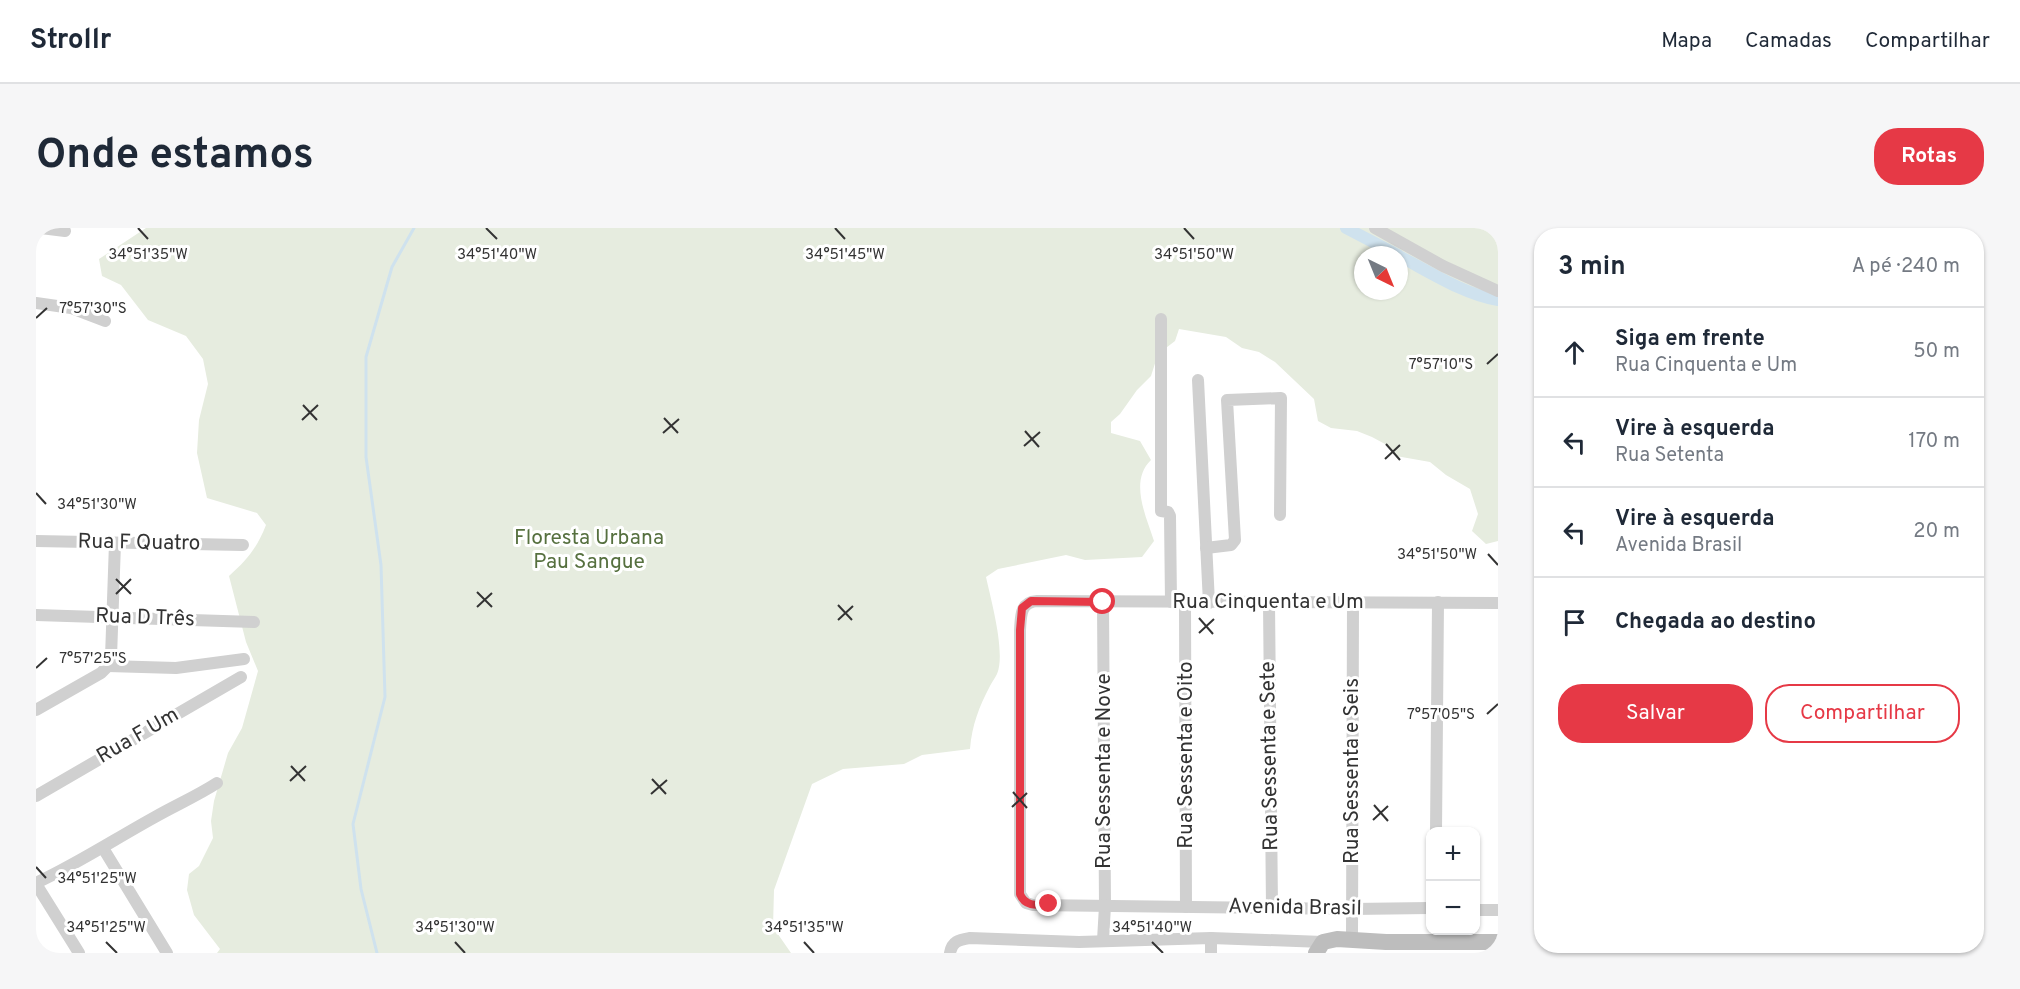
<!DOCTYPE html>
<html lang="pt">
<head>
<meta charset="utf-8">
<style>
  :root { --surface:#fff; --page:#f6f6f7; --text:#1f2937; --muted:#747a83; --line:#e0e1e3; --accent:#e63946 }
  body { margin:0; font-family:Overpass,sans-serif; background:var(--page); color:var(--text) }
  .controls { position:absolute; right:18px; bottom:18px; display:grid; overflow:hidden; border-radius:12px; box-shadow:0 2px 4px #0004 }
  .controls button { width:54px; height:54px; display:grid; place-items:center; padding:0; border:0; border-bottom:2px solid var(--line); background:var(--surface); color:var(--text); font:30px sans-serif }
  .compass { position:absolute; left:1318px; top:18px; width:54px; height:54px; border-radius:50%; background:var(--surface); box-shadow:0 2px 4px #0004; rotate:137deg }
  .stop { position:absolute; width:18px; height:18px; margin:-14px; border:4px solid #e63946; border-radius:50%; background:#fff }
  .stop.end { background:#e63946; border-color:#fff; box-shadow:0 2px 6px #0008 }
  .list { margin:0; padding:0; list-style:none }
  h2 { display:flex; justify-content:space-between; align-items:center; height:78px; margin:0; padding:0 24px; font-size:26px }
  h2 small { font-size:20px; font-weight:400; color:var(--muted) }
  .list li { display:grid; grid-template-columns:39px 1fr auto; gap:18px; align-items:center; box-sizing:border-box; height:90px; padding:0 24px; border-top:2px solid var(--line) }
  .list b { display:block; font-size:22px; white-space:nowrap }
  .list p { margin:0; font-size:20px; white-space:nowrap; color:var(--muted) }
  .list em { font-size:20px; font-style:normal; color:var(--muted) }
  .actions { display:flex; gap:12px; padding:18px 24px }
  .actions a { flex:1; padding:14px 0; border:2px solid var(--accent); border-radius:24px; text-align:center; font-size:21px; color:var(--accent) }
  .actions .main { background:var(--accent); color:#fff }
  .icon { flex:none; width:33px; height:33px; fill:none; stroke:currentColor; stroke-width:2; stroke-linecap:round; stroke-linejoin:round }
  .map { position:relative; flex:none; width:1462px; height:725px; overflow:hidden; border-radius:24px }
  header { display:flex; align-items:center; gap:36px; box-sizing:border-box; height:84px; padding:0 30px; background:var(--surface); border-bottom:2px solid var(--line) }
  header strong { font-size:28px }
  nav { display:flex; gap:33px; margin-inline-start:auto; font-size:21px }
  .intro { display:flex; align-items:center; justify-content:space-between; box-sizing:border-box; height:144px; padding:0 36px }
  h1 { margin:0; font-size:42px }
  .button { padding:15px 27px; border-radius:24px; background:var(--accent); color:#fff; font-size:21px; font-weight:700 }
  main { display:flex; gap:36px; padding:0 36px }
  aside { flex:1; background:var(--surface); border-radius:24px; box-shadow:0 2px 4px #0004 }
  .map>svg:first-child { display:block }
  .green { fill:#e6ecdf; fill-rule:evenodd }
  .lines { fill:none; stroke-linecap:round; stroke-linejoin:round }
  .stream { stroke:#cfe2ee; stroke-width:3 }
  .canal { stroke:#cfe2ee; stroke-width:12 }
  .minor { stroke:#d0d0d0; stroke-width:12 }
  .secondary { stroke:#bdbdbd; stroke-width:16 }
  .route { stroke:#e63946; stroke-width:8 }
  .ticks { fill:none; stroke:#333; stroke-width:2 }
  .labels { text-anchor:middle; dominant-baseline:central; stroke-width:6; stroke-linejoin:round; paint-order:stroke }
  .park-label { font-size:21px; fill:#56703f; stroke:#fff }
  .street-label { font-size:21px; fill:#333; stroke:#fff }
  .ticks-label { font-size:15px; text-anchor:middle; fill:#333; stroke:#fff; stroke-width:6; stroke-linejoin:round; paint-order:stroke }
</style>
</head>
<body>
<header>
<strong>Strollr</strong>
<nav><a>Mapa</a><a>Camadas</a><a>Compartilhar</a></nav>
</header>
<div class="intro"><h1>Onde estamos</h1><a class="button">Rotas</a></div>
<main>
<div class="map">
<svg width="1462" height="725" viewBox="0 0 1462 725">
  <rect width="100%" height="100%" fill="#fff"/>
  <path class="green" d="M110,0H1462V313L1450,316L1436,303L1442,286L1434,261L1410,247L1394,234L1360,228L1349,216L1336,209L1321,203L1295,200L1282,193L1278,171L1239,134L1223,124L1206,120L1190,109L1143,101L1139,113L1122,126L1115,148L1101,162L1084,186L1075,194V205L1104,213L1115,232C1093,253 1110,288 1118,313L1106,329L1049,332L1030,327L962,341L950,349C955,372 970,425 961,446C959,450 956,454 954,458C943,479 936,497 934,521L886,527L868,536L807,541L776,556L738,662L737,699L755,725H181L184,721L158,687L151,662L153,646L163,638L177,610L175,593L178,573L192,525L206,500L222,443L210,414L193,348C211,332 221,320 230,297L221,285L171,270L161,225L163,192L172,156L167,131L150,108L112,92L85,57L66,48L63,31ZM1327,27H1363V63H1327Z"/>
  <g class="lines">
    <polyline class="stream" points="341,725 325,661 317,596 349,469 345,337 330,229 330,129 356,39 378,0"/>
    <g class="canal">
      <polyline points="1310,0 1362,27"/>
      <path d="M1363,28C1392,43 1429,67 1462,72"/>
    </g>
    <g class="minor">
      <polyline points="5,0 29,3"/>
      <polyline points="1339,0 1407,38 1462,63"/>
      <polyline points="0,75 35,80 69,93"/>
      <polyline points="1125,91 1125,283 1132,284 1134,288 1135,374"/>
      <polyline points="1162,152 1173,375"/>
      <polyline points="0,313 207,317"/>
      <polyline points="1170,320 1195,317 1199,312 1191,172 1245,170 1244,287"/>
      <polyline points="1067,374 1069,678 1067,712"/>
      <polyline points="1149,375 1150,679"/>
      <polyline points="1233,375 1236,680"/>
      <polyline points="0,387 218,394"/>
      <polyline points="72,438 140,440 208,431"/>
      <polyline points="0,482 65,445 72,438 75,429 79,315"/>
      <polyline points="0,568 205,449"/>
      <polyline points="1400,604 1402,374"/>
      <polyline points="67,620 131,725"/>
      <path d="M0,655C41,636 79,611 119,589C140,577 161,568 181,555"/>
      <polyline points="0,656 43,725"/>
      <path d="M1394,680L1316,681L997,677L990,675L984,666V402C985,388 984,374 1001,373L1462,375"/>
      <polyline points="1440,682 1462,682"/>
      <polyline points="1175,710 1175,725"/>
      <polyline points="1316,712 1317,374"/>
      <path d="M914,725C916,713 923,712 934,710L1043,714L1175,710L1287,714"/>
    </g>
    <polyline class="secondary" points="1280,725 1287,714 1301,711 1350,714 1462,714"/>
  </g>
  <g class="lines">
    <path class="route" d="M1013,676C1001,677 989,679 984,666V402L986,380L995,373L1067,374"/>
  </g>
  <path class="ticks" d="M102,0L112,11M450,0L461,11M799,0L809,11M1148,0L1158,11M0,90L11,80M1451,136L1462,126M267,177L281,192M628,190L642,205M266,192L282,177M989,203L1003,219M627,205L643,191M1350,216L1364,232M988,218L1004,204M1349,231L1364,217M0,265L10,276M1452,326L1462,337M80,351L95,366M441,364L456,379M80,366L95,351M802,377L816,392M441,379L456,365M1163,390L1177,406M802,392L817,378M1163,405L1178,391M0,440L11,430M1451,486L1462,476M255,538L269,553M616,551L630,566M254,553L270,538M977,564L991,580M615,566L631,552M1338,577L1352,593M976,579L991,565M1337,592L1352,578M0,639L10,650M70,714L81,725M419,714L429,725M768,714L778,725M1116,714L1127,725"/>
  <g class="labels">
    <g class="park-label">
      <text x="553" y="310">Floresta Urbana<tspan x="553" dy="24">Pau Sangue</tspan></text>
    </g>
    <g class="street-label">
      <text transform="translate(103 315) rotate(1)">Rua F Quatro</text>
      <text x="1232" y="374">Rua Cinquenta e Um</text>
      <text transform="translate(109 390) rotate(2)">Rua D Três</text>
      <text transform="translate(102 508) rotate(-30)">Rua F Um</text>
      <text transform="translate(1150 527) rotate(-90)">Rua Sessenta e Oito</text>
      <text transform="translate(1234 528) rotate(-91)">Rua Sessenta e Sete</text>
      <text transform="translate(1068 543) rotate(-90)">Rua Sessenta e Nove</text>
      <text transform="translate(1316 543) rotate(-90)">Rua Sessenta e Seis</text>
      <text transform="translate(1259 680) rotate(1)">Avenida Brasil</text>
    </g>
  </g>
  <g class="ticks-label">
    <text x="112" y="31">34°51'35"W</text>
    <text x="461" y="31">34°51'40"W</text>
    <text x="809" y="31">34°51'45"W</text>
    <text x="1158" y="31">34°51'50"W</text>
    <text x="57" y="85">7°57'30"S</text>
    <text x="1405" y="141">7°57'10"S</text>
    <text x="61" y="281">34°51'30"W</text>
    <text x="1401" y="331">34°51'50"W</text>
    <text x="57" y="435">7°57'25"S</text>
    <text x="1405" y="491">7°57'05"S</text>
    <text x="61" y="655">34°51'25"W</text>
    <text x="70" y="704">34°51'25"W</text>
    <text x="419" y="704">34°51'30"W</text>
    <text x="768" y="704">34°51'35"W</text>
    <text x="1116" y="704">34°51'40"W</text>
  </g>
</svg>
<div class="controls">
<button>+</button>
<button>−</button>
</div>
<svg class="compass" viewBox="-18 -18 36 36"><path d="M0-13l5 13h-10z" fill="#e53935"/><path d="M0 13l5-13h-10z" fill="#747a83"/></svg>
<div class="stop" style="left:1067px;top:374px"></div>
<div class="stop end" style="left:1013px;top:676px"></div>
</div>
<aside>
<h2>3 min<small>A pé · 240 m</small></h2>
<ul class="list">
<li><svg class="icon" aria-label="ahead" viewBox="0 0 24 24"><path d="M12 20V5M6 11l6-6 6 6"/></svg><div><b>Siga em frente</b><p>Rua Cinquenta e Um</p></div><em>50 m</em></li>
<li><svg class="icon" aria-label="left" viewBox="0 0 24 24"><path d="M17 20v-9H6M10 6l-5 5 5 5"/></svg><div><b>Vire à esquerda</b><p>Rua Setenta</p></div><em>170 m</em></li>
<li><svg class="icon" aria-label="left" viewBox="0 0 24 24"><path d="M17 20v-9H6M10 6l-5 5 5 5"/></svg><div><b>Vire à esquerda</b><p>Avenida Brasil</p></div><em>20 m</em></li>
<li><svg class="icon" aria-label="arrive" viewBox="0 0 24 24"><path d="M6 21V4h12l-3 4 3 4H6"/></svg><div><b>Chegada ao destino</b></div></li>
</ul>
<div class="actions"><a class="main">Salvar</a><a>Compartilhar</a></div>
</aside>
</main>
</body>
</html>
